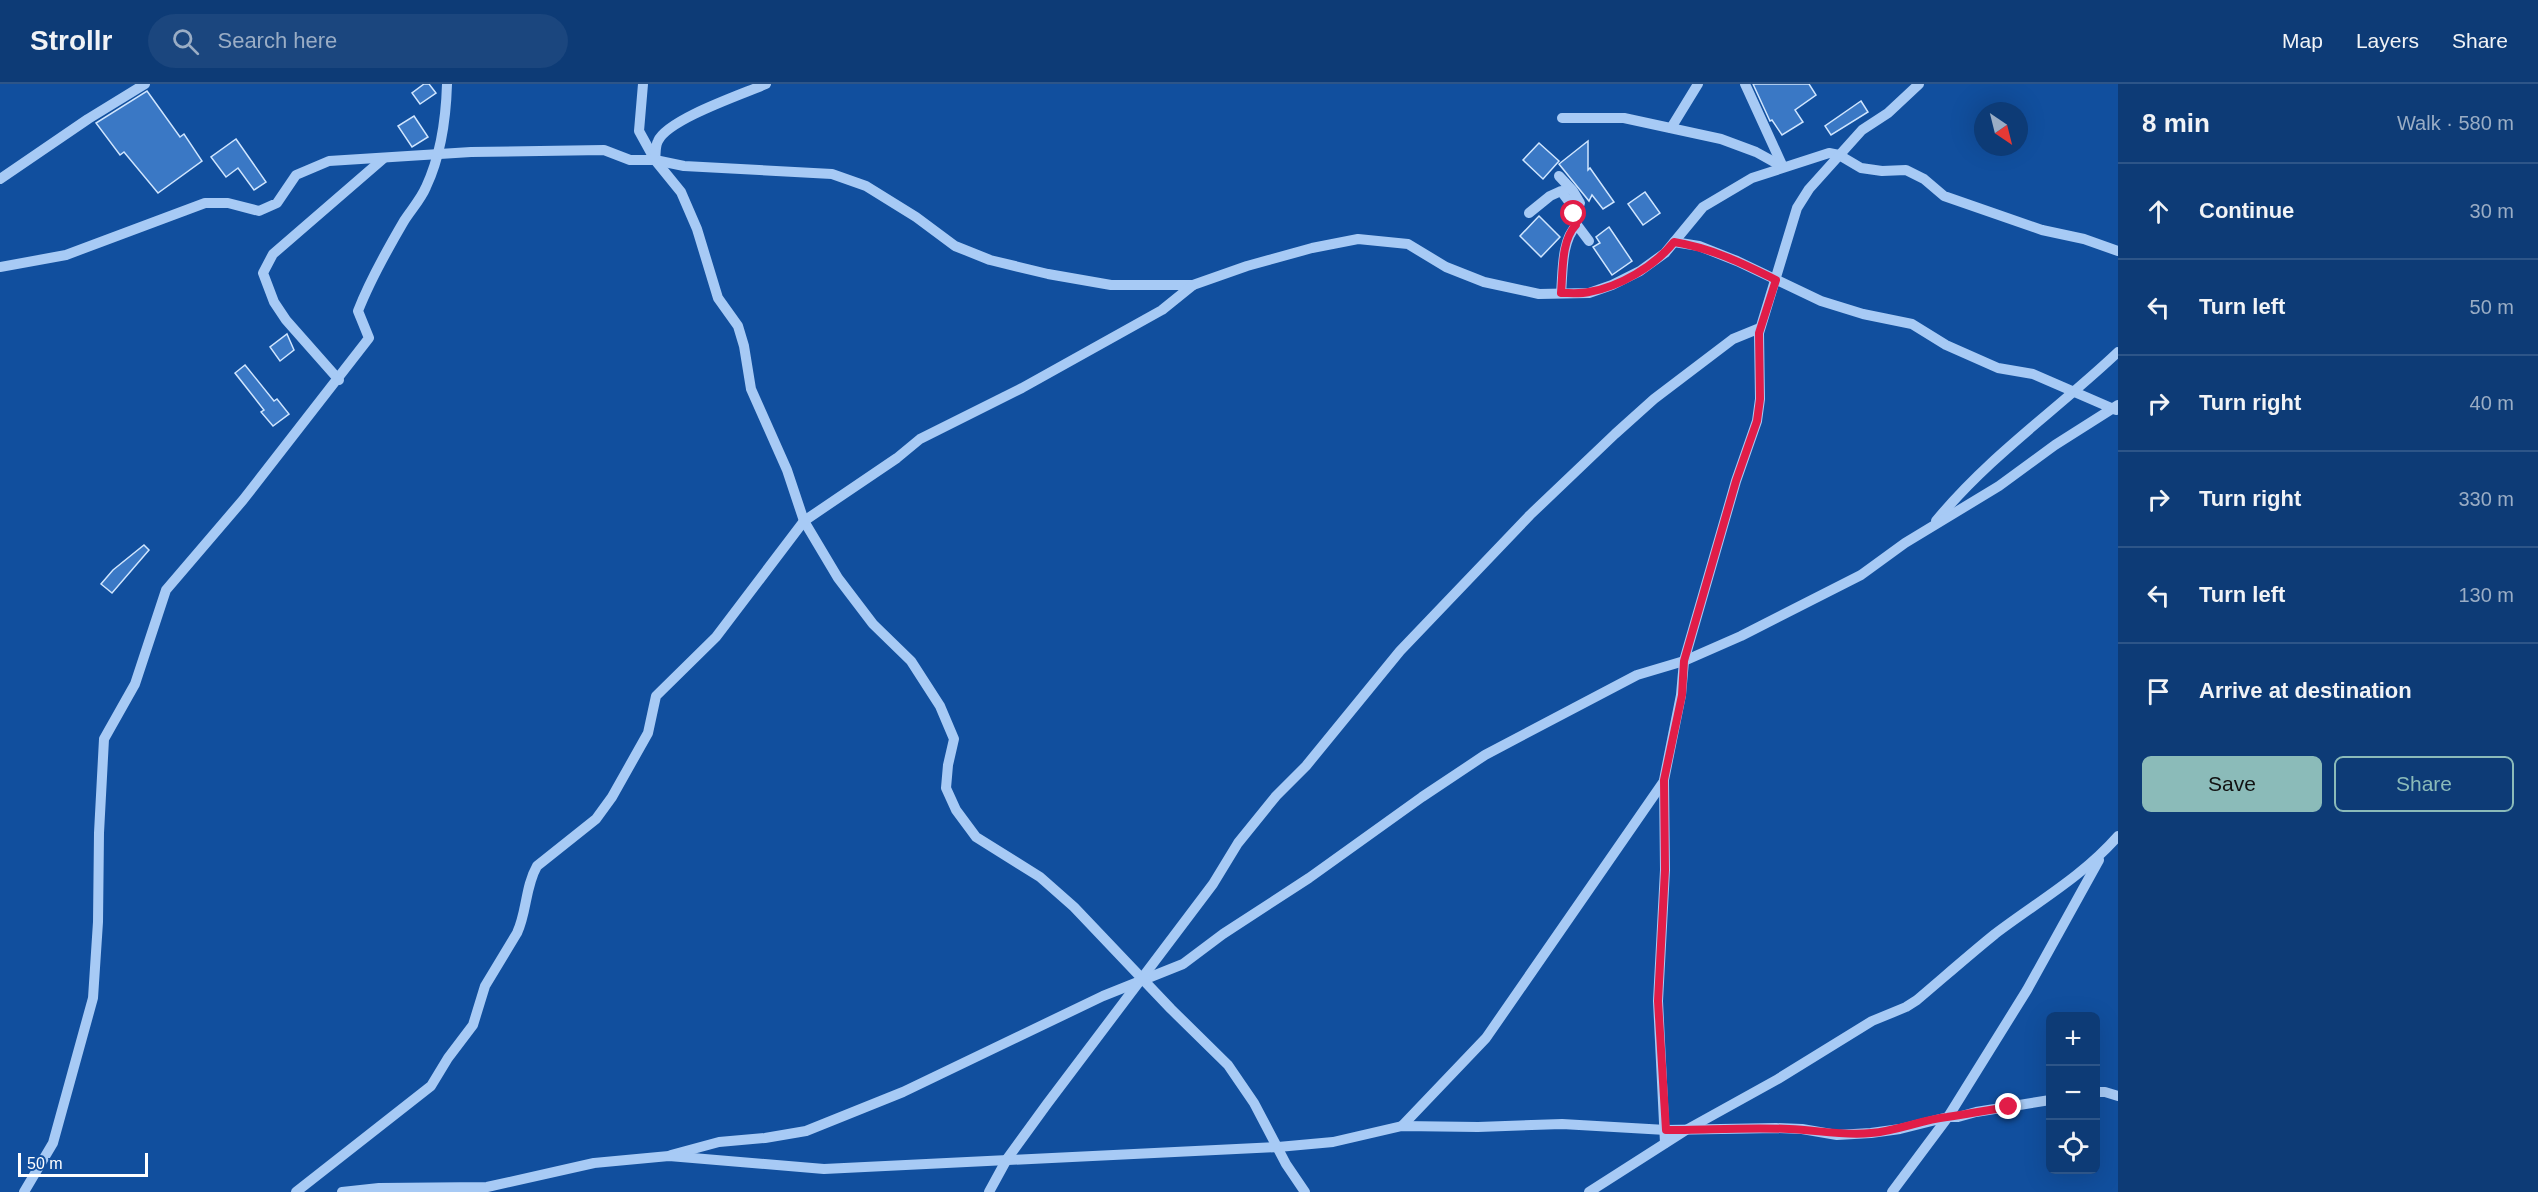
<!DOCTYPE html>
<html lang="en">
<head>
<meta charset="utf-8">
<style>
  :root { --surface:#0d3b76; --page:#1b467e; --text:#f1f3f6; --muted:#9aadc5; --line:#2d5588; --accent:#8bbbb9 }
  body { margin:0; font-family:Arial,sans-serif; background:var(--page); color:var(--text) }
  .controls { position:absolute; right:18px; bottom:18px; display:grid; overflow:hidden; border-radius:9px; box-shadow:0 6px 24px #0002 }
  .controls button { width:54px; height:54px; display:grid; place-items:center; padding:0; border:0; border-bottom:2px solid var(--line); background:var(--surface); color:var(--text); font:30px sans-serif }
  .compass { position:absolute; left:1974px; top:18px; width:54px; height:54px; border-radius:50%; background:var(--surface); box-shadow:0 6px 24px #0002; rotate:145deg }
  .scale { position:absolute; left:18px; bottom:15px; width:130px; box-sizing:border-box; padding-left:6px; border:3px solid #fff; border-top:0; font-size:16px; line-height:21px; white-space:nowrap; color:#fff; -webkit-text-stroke:4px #114f9e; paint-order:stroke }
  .stop { position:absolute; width:18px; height:18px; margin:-14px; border:4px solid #e11d48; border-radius:50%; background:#fff }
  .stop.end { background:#e11d48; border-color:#fff; box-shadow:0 2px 6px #0008 }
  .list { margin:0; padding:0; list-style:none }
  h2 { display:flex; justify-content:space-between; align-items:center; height:78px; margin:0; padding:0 24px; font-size:26px }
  h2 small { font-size:20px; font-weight:400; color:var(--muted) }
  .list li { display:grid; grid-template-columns:39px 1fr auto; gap:18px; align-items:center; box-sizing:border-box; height:96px; padding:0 24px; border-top:2px solid var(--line) }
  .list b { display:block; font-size:22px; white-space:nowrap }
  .list em { font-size:20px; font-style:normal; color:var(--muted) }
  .actions { display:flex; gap:12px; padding:18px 24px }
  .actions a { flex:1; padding:14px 0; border:2px solid var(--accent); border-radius:9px; text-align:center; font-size:21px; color:var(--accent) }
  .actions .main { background:var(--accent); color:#111 }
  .icon { flex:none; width:33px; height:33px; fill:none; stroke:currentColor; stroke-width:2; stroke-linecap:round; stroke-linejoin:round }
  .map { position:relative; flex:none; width:2118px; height:1108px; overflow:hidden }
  header { display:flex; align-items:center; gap:36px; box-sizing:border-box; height:84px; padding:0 30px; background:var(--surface); border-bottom:2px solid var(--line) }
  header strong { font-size:28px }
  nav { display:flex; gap:33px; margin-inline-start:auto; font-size:21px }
  .search { width:420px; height:54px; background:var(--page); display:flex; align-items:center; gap:15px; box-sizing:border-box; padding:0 21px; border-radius:33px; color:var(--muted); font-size:22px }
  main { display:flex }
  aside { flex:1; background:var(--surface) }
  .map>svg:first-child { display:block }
  .building { fill:#3a78c5; stroke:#cfe5fe; stroke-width:1.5 }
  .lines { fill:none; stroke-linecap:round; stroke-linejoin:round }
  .minor { stroke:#a7caf5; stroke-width:10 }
  .route { stroke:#e11d48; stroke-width:8 }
</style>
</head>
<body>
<header>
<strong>Strollr</strong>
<div class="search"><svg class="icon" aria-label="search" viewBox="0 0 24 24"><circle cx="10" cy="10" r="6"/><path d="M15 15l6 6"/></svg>Search here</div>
<nav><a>Map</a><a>Layers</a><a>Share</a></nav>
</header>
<main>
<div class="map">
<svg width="2118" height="1108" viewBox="0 0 2118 1108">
  <rect width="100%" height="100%" fill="#114f9e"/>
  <g class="building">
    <polygon points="424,0 429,0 436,9 420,20 412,9"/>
    <polygon points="1753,0 1809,0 1816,11 1795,26 1803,38 1782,51 1772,36 1770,37"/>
    <polygon points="147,7 180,53 184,50 202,77 158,109 124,68 120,71 96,39"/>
    <polygon points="1861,17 1868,28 1831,51 1825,42"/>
    <polygon points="414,32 428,53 412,63 398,42"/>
    <polygon points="236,55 266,98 254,106 238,84 226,93 211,73"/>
    <polygon points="1588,57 1588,86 1590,84 1614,118 1603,125 1592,111 1589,117 1559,80"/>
    <polygon points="1539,59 1559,77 1543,95 1523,76"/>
    <polygon points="1645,108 1660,129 1643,141 1628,120"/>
    <polygon points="1539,132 1560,153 1541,173 1520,152"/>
    <polygon points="1609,143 1632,177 1612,191 1593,163 1600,159 1596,153"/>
    <polygon points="287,250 294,266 280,277 270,263"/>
    <polygon points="245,281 274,317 277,315 289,330 273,342 261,328 264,326 235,289"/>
    <polygon points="144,461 149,466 112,509 101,500 113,486"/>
  </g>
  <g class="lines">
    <g class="minor">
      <polyline points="643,0 639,47 655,76 681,108 697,145 718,214 738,242 744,262 751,305 787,386 804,437 838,494 873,540 911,577 940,622 954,655 948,681 946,704 956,726 976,753 1040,793 1074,823 1171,925 1228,981 1254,1019 1286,1080 1305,1108"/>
      <polyline points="1745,0 1783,83"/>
      <polyline points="1562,34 1624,34 1721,55 1756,68 1783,83"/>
      <polyline points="1671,44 1698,0"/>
      <path d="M655,76C656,70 655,62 658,57C668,35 743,10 766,0"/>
      <polyline points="1559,92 1573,107 1580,119 1574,130"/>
      <polyline points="0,95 88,35 145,0"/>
      <path d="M1529,129L1550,112L1561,107L1570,119L1577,141C1561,156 1563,189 1561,209"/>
      <polyline points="1577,141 1589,157"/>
      <polyline points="1674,158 1699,162 1737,177 1821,217 1863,230 1912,240 1946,261 1998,284 2033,290 2116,326"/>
      <polyline points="0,183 66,171 205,119 228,119 259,127 277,119 296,91 329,77 471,68 604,66 630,76 655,76 684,82 832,90 866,102 916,133 955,162 990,176 1048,190 1111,201 1193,201 1247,182 1312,164 1358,155 1408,160 1446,183 1484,198 1539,210 1589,209 1612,201 1640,187 1665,169 1703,123 1752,94 1829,69 1839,71 1861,84 1882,87 1906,86 1924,95 1944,112 2042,146 2084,155 2118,167"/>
      <polyline points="339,296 286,236 274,218 263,189 273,170 384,74"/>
      <path d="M1936,437C1989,372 2058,325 2118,268"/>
      <polyline points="2096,1008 2105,1008 2118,1012"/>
      <polyline points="1402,1042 1486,954 1664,697"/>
      <polyline points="1665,1059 1658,917 1665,786 1664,696 1681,611 1684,577 1736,397 1757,337 1760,315 1759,249 1797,124 1809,105 1862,46 1888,29 1919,0"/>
      <polyline points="671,1071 719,1058 765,1054 806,1047 903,1008 1103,912 1183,880 1223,850 1309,794 1422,713 1485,671 1637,591 1684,577 1741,552 1861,491 1905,459 1999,402 2055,361 2118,321"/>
      <path d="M24,1108L53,1059L93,914L98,838L99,749L104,655L135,600L166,506L243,416L369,254L358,227C370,196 387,166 404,137C411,126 421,115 426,103C441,71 446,34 447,0"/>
      <path d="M296,1108L431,1002L448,974L473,941L485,902L517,849C527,828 525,803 537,782L596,735L612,713L648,649L656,612L716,553L804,437L897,374L920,355L1022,304L1162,226L1193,201"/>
      <polyline points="342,1108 379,1104 487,1103 594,1079 669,1072 824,1085 1278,1063 1333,1058 1402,1042 1478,1043 1562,1040 1666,1046 1776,1044 1802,1045 1837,1051 1871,1049 1900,1045 1948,1033 1958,1033 1976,1028 2050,1016"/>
      <polyline points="989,1108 1007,1075 1047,1020 1213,800 1238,759 1276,712 1306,682 1400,567 1530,431 1615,350 1654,315 1733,255 1760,244"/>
      <path d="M1589,1108L1686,1046L1778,995L1872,937L1906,923L1917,916C1943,894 1969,871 1995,850C2037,818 2082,793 2118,752"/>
      <polyline points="1892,1108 1948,1033 2027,906 2099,776"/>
    </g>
  </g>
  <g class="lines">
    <path class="route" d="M1574,130L1576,141C1561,156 1563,188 1561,209C1570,209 1581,210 1589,208C1619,203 1655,182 1674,158C1711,164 1742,179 1776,196L1759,249L1760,315L1757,337L1736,397L1684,577L1682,611L1664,696L1665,786L1658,917L1666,1046C1707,1046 1748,1043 1789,1045C1817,1046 1843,1052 1871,1049C1897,1047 1921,1036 1947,1033C1967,1030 1988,1026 2009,1023"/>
  </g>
</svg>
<div class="controls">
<button>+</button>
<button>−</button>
<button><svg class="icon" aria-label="locate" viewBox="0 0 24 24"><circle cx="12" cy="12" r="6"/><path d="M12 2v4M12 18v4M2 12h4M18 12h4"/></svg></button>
</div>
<svg class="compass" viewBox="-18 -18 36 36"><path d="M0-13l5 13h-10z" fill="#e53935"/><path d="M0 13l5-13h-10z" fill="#9aadc5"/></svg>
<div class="scale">50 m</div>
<div class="stop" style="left:1574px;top:130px"></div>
<div class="stop end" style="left:2009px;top:1023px"></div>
</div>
<aside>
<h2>8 min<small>Walk · 580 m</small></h2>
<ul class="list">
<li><svg class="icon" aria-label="ahead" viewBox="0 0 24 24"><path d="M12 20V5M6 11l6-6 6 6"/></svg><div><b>Continue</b></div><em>30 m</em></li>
<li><svg class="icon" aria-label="left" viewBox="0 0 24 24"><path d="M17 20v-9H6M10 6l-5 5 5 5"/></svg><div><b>Turn left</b></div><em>50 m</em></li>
<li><svg class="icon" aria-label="right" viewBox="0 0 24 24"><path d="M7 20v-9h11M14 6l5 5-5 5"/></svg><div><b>Turn right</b></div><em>40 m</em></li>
<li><svg class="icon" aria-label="right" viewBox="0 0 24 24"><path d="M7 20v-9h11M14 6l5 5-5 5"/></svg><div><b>Turn right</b></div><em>330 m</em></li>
<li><svg class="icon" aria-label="left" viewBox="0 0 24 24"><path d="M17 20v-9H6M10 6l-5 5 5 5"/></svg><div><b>Turn left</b></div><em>130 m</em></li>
<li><svg class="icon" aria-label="arrive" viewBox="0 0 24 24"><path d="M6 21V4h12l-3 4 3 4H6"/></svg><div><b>Arrive at destination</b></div></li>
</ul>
<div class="actions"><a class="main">Save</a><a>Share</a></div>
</aside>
</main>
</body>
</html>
